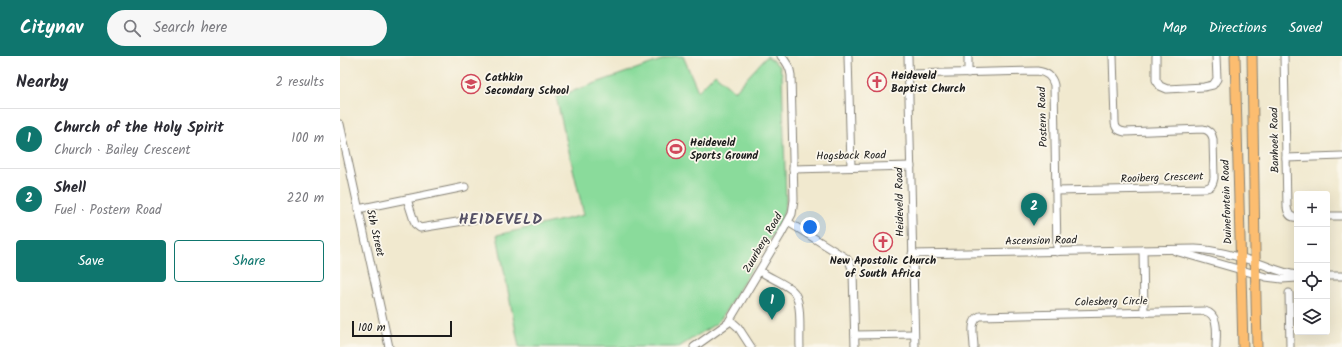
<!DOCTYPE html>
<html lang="en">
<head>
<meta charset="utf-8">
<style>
  :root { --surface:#fff; --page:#f7f7f7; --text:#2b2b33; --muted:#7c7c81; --line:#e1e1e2; --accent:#0f766e }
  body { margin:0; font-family:Kalam,sans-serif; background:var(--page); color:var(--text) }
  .controls { position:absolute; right:12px; bottom:12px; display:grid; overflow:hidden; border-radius:4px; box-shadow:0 4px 16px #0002 }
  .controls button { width:36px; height:36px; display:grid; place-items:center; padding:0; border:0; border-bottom:1px solid var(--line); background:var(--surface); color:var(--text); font:20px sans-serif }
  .scale { position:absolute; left:12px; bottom:10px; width:100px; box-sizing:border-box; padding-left:4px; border:2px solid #1c1c1c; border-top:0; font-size:11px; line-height:14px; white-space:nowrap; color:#1c1c1c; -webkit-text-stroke:3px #fbf7ec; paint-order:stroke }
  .you { position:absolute; left:470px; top:171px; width:14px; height:14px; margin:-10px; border:3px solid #fff; border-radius:50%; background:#1a73e8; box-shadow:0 0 0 6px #1a73e833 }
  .badge { display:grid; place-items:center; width:26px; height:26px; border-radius:50%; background:var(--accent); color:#fff; font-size:13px; font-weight:700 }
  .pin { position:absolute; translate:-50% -33px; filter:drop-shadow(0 1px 2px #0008) }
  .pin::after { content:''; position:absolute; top:21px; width:14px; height:12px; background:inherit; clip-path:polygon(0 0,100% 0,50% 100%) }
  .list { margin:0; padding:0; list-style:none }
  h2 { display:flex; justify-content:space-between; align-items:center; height:52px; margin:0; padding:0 16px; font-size:17px }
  h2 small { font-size:13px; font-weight:400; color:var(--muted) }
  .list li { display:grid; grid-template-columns:26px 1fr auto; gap:12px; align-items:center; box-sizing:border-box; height:60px; padding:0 16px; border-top:1px solid var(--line) }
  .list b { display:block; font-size:15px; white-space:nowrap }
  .list p { margin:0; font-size:13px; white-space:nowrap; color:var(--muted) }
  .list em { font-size:13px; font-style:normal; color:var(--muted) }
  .actions { display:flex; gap:8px; padding:12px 16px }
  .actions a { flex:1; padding:9px 0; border:1px solid var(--accent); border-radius:4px; text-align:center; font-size:14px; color:var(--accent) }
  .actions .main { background:var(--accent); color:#fff }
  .icon { flex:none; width:22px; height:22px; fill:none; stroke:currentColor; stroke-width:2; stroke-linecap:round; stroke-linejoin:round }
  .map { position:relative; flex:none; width:1002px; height:291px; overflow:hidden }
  header { display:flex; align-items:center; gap:24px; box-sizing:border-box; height:56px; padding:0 20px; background:var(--accent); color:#fff }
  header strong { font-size:19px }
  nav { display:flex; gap:22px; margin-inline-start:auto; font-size:14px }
  .search { width:280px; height:36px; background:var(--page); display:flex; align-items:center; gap:10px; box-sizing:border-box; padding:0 14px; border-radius:22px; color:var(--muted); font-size:15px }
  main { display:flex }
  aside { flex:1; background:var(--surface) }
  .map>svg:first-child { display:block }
  .green { fill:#8adb9b; stroke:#537c5c }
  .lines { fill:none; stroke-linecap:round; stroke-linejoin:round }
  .minor-casing { stroke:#868276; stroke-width:9 }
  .major-casing { stroke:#868276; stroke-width:11 }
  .minor { stroke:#fff; stroke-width:7 }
  .major { stroke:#fcbd6f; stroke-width:9 }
  .labels { text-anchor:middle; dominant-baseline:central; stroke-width:3.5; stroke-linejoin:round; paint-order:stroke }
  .poi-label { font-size:11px; font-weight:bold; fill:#1c1c1c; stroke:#fbf7ec; text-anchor:start }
  .street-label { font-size:11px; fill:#1c1c1c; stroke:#fbf7ec }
  .district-label { font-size:15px; font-weight:bold; letter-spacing:1px; fill:#555166; stroke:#fbf7ec }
</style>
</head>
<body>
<header>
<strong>Citynav</strong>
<div class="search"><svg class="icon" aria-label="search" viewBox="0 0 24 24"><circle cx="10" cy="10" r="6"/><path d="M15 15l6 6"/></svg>Search here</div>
<nav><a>Map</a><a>Directions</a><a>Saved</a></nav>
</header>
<main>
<aside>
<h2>Nearby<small>2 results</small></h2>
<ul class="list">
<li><span class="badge">1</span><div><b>Church of the Holy Spirit</b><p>Church · Bailey Crescent</p></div><em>100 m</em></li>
<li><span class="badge">2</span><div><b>Shell</b><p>Fuel · Postern Road</p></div><em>220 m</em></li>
</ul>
<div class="actions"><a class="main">Save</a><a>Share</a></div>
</aside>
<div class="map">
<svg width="1002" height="291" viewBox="0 0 1002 291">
  <rect width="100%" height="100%" fill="#fbf7ec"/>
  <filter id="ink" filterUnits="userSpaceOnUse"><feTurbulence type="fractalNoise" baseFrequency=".025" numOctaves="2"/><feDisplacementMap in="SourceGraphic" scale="8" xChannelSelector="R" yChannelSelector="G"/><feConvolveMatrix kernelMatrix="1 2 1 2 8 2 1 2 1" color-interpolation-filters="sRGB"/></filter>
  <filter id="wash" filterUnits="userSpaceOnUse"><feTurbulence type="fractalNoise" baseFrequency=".012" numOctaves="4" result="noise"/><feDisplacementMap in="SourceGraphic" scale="16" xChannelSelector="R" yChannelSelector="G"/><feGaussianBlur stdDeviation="0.9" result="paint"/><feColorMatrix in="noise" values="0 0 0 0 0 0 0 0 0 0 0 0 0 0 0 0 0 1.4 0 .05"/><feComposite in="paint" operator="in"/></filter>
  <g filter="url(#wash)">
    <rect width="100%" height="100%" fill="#f1e9cf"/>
    <polygon class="green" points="333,0 343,0 358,35 375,18 393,34 396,34 427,0 439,10 442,18 446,146 442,163 382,261 377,267 339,291 179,291 157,179 244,159 216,41"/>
  </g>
  <g filter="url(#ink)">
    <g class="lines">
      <defs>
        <g id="minor">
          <polyline points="508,0 511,111"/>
          <polyline points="568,0 575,291"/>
          <polyline points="628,0 628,17"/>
          <polyline points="816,0 816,24 820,30 827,33 864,31 873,29 877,23 876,0"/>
          <path d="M944,0L947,151C948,158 950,162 957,161"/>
          <path d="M568,18L697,15C706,16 712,20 714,29L717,196"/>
          <polyline points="0,68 49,291"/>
          <polyline points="946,102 1002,100"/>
          <polyline points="453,113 571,110"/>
          <path d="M716,135L866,132C872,131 873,127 874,122L873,83C872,77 869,74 863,73L785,76C779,75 775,73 775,66L773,0"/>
          <polyline points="67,143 75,168 80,172 142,162"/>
          <polyline points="18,153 125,131"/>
          <polyline points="987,160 1002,160"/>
          <polyline points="448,166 506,202 510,207 513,216 515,291"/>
          <polyline points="803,194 804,257"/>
          <polyline points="835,195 926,221 942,223 957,222"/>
          <path d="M572,198L855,193C876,194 896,200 916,206C930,211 942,217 957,219"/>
          <path d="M420,215C430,222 442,226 452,234C463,243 459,277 460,291"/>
          <polyline points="987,220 1002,220"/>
          <polyline points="949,237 950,291"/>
          <polyline points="390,264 398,271 411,291"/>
          <polyline points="515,279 574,278"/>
          <path d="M354,291L388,267L440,180L452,158L454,144L451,19C450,11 447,6 441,0"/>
          <path d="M634,291C634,281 629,265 640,260L865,255C880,259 876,279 876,291"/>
        </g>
        <g id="major">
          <polyline points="895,0 903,291"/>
          <polyline points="912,0 915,194 917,291"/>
        </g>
      </defs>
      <use href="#minor" class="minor-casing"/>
      <use href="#major" class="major-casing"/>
      <use href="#minor" class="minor"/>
      <use href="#major" class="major"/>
    </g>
  </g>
  <defs>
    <symbol id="church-ring" viewBox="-11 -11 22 22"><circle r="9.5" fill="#fbf7ec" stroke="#d1495b" stroke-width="1.5"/><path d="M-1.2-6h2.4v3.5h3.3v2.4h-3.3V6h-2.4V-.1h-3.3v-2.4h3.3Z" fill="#d1495b"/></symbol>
    <symbol id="school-ring" viewBox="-11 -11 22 22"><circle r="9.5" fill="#fbf7ec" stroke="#d1495b" stroke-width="1.5"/><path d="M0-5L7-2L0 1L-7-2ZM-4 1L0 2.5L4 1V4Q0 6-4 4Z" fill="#d1495b"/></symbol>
    <symbol id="stadium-ring" viewBox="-11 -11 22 22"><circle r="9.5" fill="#fbf7ec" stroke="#d1495b" stroke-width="1.5"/><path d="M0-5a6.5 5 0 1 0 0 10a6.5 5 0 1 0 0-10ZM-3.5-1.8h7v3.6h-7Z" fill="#d1495b"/></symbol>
  </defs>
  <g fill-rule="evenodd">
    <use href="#church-ring" x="526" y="15" width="22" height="22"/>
    <use href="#school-ring" x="120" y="17" width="22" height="22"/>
    <use href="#stadium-ring" x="325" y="82" width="22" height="22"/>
    <use href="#church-ring" x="532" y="175" width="22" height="22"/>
  </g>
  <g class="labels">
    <g class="poi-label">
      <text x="551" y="20">Heideveld<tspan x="551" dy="13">Baptist Church</tspan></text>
      <text x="145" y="22">Cathkin<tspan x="145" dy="13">Secondary School</tspan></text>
      <text x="350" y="87">Heideveld<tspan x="350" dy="13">Sports Ground</tspan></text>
      <text x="543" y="205" text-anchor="middle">New Apostolic Church<tspan x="543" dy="13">of South Africa</tspan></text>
    </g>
    <g class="street-label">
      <text transform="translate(703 61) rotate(-92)">Postern Road</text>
      <text transform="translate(935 84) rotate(-91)">Banhoek Road</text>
      <text transform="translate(511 100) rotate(-1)">Hogsback Road</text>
      <text transform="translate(822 122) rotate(-2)">Rooiberg Crescent</text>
      <text transform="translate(560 146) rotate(-91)">Heideveld Road</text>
      <text transform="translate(887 146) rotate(-92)">Duinefontein Road</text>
      <text transform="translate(35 177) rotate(77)">5th Street</text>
      <text transform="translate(701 185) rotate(-1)">Ascension Road</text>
      <text transform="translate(423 187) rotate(-60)">Zuurberg Road</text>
      <text transform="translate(771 246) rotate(-1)">Colesberg Circle</text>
    </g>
    <g class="district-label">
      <text x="161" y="164">HEIDEVELD</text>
    </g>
  </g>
</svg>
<div class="controls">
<button>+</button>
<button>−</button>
<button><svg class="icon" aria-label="locate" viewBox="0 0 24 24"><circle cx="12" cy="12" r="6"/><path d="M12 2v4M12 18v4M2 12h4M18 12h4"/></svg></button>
<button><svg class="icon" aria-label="layers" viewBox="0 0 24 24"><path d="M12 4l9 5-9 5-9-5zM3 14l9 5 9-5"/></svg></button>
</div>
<div class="scale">100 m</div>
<div class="you"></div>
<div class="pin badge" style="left:432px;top:264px">1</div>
<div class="pin badge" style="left:694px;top:170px">2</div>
</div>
</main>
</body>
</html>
